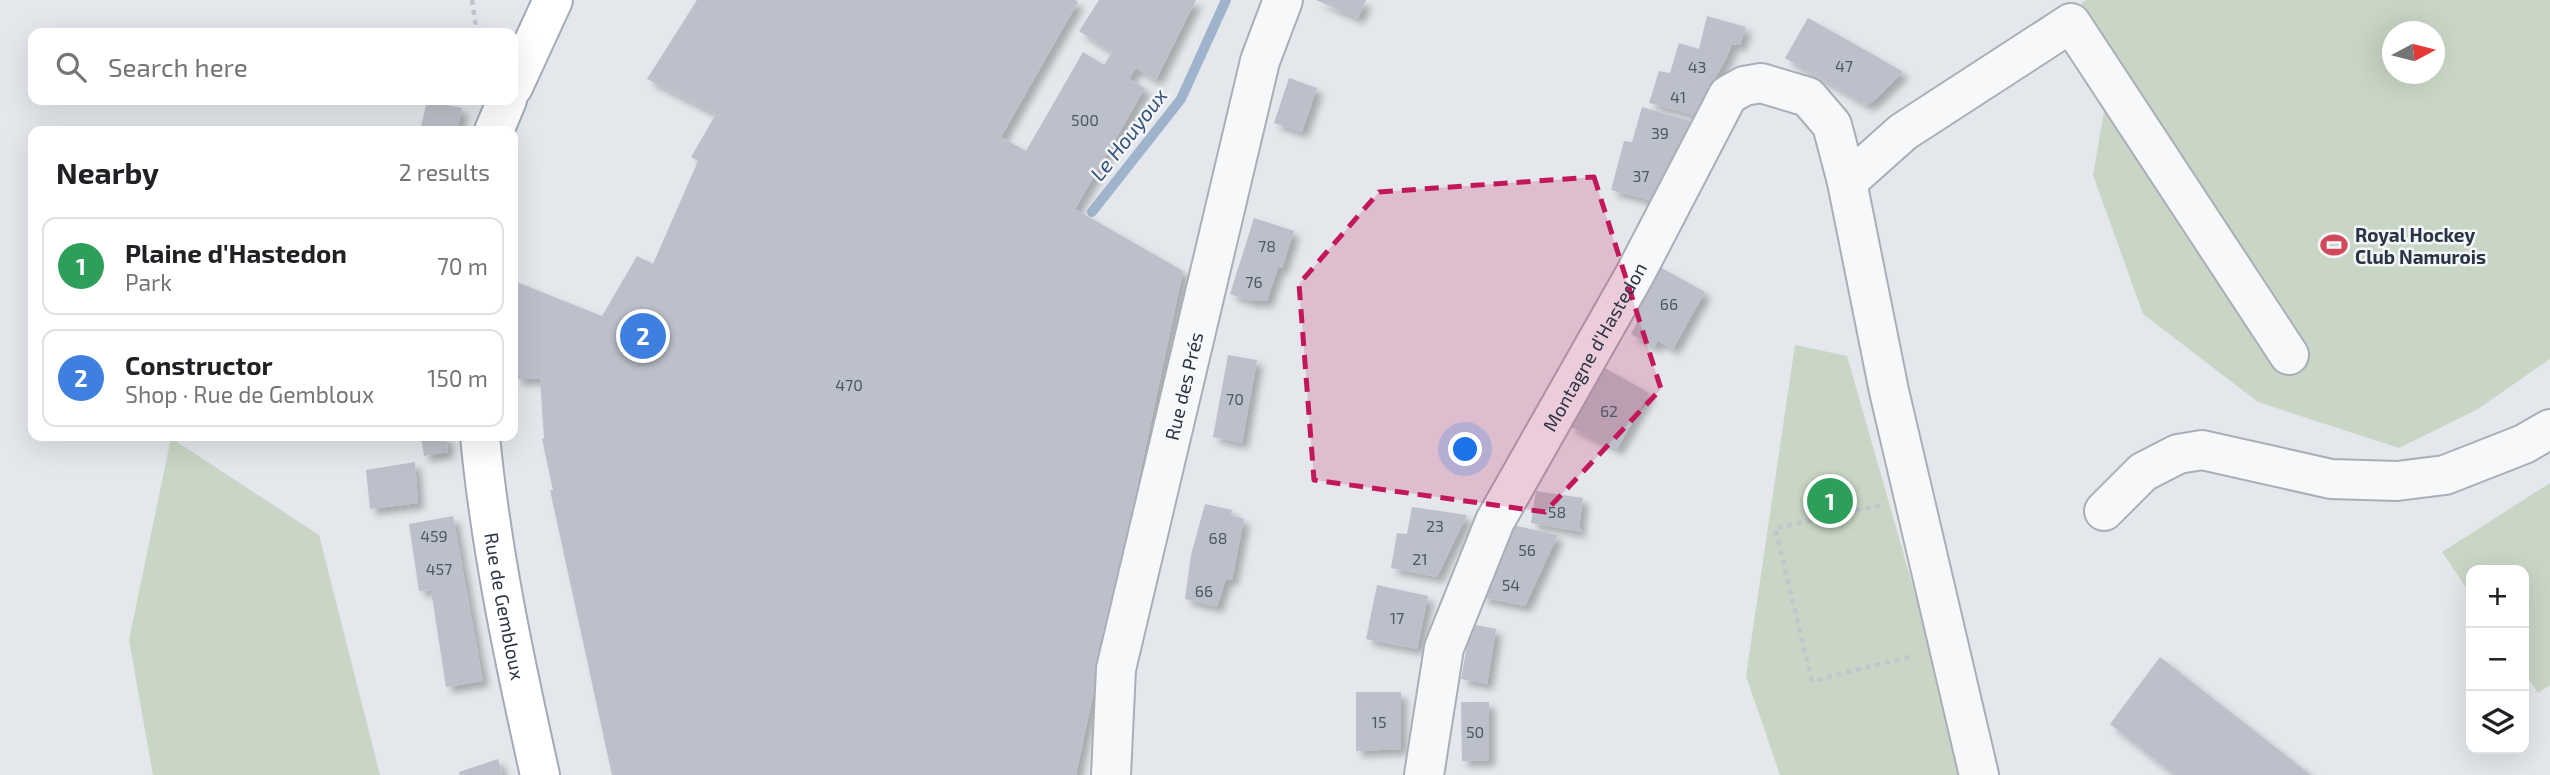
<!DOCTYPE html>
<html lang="en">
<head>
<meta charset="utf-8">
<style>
  :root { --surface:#fff; --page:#f6f6f6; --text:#202124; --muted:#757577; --line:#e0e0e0; --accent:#d1495b }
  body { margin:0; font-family:"Exo 2",sans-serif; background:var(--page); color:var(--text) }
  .controls { position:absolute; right:21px; bottom:21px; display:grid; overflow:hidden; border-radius:14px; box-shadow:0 7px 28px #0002 }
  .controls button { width:63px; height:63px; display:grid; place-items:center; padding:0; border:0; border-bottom:2px solid var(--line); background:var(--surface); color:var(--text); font:35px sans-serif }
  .compass { position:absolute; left:2382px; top:21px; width:63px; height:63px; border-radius:50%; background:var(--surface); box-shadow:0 7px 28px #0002; rotate:83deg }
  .you { position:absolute; left:1466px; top:450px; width:24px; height:24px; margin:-18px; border:5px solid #fff; border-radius:50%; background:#1a73e8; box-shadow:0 0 0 10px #1a73e833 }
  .badge { display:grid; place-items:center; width:46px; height:46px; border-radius:50%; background:var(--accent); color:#fff; font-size:23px; font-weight:700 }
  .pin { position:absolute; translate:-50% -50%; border:4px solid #fff; box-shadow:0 2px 7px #0006 }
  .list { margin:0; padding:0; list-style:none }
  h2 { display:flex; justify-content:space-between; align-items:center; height:91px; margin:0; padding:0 28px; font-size:30px }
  h2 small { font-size:23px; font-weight:400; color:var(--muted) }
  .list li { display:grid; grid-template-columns:46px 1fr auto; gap:21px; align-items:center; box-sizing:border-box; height:98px; margin:0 14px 14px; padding:0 14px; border:2px solid var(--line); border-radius:14px }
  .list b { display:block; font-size:26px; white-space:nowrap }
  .list p { margin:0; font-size:23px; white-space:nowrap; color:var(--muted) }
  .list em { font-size:23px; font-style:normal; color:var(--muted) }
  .icon { flex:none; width:38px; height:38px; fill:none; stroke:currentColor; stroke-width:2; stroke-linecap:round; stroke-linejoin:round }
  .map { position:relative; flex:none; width:2550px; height:775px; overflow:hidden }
  .search { position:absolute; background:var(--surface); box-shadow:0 7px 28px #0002; left:28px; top:28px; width:490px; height:77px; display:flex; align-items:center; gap:18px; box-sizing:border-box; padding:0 24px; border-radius:14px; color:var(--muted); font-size:26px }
  .panel { position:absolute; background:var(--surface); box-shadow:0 7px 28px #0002; left:28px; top:126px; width:490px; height:315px; border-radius:14px }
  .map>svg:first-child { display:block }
  .green { fill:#c9d6c5; fill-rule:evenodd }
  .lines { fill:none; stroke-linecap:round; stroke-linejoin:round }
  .stream { stroke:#9fb4cc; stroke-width:10 }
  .building { fill:#bbc0ca; filter:url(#shadow) }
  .minor-casing { stroke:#a9aeb7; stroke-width:42 }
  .major-casing { stroke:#a3abb8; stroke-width:42 }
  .path { stroke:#c2c5cb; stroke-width:4.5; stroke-dasharray:5 5; stroke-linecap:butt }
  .minor { stroke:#f7f8fa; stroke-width:38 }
  .major { stroke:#fff; stroke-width:38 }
  .marked { fill:#c2185b; fill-opacity:0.2; stroke:#c2185b; stroke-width:5; stroke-dasharray:14 9; stroke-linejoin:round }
  .labels { text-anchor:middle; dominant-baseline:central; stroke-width:5; stroke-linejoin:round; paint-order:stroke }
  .number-label { font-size:16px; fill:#4f5766 }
  .poi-label { font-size:19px; font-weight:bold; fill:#2b3445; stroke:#f4f6f9; text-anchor:start }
  .street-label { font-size:19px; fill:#2b3445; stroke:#f4f6f9 }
  .water-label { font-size:21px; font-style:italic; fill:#34527a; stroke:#f4f6f9 }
</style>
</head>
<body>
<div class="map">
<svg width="2550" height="775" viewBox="0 0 2550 775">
  <defs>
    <filter id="shadow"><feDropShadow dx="6" dy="6" stdDeviation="3.5" flood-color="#0004"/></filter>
  </defs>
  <rect width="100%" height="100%" fill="#e4e7ec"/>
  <g class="green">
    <path d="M2086,0H2550V359L2478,409L2399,448L2258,402L2143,314L2093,175L2112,66L2081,3ZM2392,32H2434V74H2392Z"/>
    <polygon points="1795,345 1847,356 1930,646 1959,775 1780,775 1746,676"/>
    <polygon points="171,438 319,535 380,775 153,775 129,640"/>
    <polygon points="2550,483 2550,685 2538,693 2524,672 2524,570 2471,570 2471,595 2442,552"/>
  </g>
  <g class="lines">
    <polyline class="stream" points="1092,212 1181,99 1226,0"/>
  </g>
  <g class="building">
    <polygon points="697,0 1075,0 1078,2 1001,137 1026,151 1083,52 1104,65 1112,52 1079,31 1099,0 1196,0 1156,80 1136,68 1129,79 1145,88 1075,209 1183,271 1076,775 612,775 550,490 553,490 542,439 544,438 540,379 516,379 514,281 602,316 637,256 653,264 698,161 691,157 716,114 647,79"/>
    <polygon points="1316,0 1366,0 1358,18"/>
    <polygon points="1707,16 1746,27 1740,45 1732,44 1726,59 1694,115 1649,103 1659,71 1670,73 1679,43 1699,49"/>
    <polygon points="1808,18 1874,55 1903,72 1876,99 1867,105 1785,58"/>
    <polygon points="1289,78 1317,88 1302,132 1274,123"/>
    <polygon points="427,101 462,108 457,131 420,131"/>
    <polygon points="1642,107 1691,121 1653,201 1611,190 1624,141 1632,142"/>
    <polygon points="1254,218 1294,231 1282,268 1278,268 1267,301 1250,301 1230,294"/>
    <polygon points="1660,267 1705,292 1673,349 1658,341 1654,347 1631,334 1639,319 1632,314"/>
    <polygon points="1228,355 1257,360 1242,443 1213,437"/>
    <polygon points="1603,367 1649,393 1617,449 1569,426"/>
    <polygon points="421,436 446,436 448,452 424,456"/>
    <polygon points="415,462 418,503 370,509 366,470"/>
    <polygon points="1536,491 1583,498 1579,527 1582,532 1531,523"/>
    <polygon points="1205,504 1232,510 1231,515 1244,519 1232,580 1226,579 1217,607 1185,599 1191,555"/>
    <polygon points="1412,507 1467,515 1437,577 1391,568 1397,533 1407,534"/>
    <polygon points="453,516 483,681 446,687 431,590 419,591 409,524"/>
    <polygon points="1512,525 1558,535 1525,606 1480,597"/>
    <polygon points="1377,585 1428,596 1417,649 1366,639"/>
    <polygon points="1471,624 1496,629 1487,684 1461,679"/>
    <polygon points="2160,657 2311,775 2175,775 2110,724"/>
    <polygon points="1356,692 1401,692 1401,749 1356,751"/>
    <polygon points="1461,702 1489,702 1489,760 1462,761"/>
    <polygon points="498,759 503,775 460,775 459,772"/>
  </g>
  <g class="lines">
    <defs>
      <g id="minor">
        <polyline points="2104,511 2143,472 2178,454 2202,450 2331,479 2397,481 2445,475 2524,444 2550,429"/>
        <path id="s1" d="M1111,775L1116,669L1260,61L1283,0"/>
        <path id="s2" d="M1424,775L1444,648L1495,521L1635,274L1728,95L1744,86L1761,83L1808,97L1832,125L1847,182"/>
        <polyline points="1979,775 1889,391 1847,182 1903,132 2071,23 2289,355"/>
      </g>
      <g id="major">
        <polyline points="513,87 553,0"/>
        <polyline points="494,131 507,100"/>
        <path id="s3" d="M480,436C491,551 515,663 540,775"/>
      </g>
    </defs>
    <use href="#minor" class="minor-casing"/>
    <use href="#major" class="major-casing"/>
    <g class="path">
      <polyline points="472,0 477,33"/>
      <polyline points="1878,508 1878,506 1775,528 1812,681 1913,656"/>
    </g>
    <use href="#minor" class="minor"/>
    <use href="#major" class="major"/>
  </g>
  <path class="marked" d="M1594,177L1661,389L1545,512L1314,480L1299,284L1379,192Z"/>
  <defs>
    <symbol id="stadium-bare" viewBox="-9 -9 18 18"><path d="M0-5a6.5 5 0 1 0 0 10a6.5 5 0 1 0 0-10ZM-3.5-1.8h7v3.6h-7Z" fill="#d1495b" stroke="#f4f6f9" stroke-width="2.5" paint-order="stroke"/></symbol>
  </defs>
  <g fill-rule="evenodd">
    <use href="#stadium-bare" x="2315" y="226" width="38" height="38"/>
  </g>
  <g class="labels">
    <g class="number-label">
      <text x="1844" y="65">47</text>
      <text x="1697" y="66">43</text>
      <text x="1678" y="96">41</text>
      <text x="1085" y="119">500</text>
      <text x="1660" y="132">39</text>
      <text x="1641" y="175">37</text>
      <text x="1267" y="245">78</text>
      <text x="1254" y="281">76</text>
      <text x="1669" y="303">66</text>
      <text x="849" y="384">470</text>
      <text x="1235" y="398">70</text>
      <text x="1609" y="410">62</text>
      <text x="1557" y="511">58</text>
      <text x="1435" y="525">23</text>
      <text x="434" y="535">459</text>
      <text x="1218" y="537">68</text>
      <text x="1527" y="549">56</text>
      <text x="1420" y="558">21</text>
      <text x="439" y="568">457</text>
      <text x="1511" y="584">54</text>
      <text x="1204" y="590">66</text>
      <text x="1397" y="617">17</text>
      <text x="1379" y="721">15</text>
      <text x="1475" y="731">50</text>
    </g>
    <g class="poi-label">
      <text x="2355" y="234">Royal Hockey<tspan x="2355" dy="22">Club Namurois</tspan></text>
    </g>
    <g class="street-label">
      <text stroke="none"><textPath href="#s2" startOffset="466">Montagne d'Hastedon</textPath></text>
      <text stroke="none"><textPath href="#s1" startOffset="397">Rue des Prés</textPath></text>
      <text stroke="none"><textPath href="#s3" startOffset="172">Rue de Gembloux</textPath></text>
    </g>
    <g class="water-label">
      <text transform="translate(1128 134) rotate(-52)">Le Houyoux</text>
    </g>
  </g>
</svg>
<div class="controls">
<button>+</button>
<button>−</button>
<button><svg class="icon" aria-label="layers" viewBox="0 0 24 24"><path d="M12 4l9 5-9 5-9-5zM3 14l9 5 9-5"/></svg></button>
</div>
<svg class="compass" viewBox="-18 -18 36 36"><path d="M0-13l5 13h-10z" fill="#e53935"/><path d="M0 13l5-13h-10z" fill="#757577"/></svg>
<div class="you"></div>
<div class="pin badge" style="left:1830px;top:501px;background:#2e9e5b">1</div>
<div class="pin badge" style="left:643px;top:336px;background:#3f7fe0">2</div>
<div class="search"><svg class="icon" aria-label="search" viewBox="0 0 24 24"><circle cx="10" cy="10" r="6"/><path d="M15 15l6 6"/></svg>Search here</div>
<section class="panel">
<h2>Nearby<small>2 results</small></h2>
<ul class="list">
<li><span class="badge" style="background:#2e9e5b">1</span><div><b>Plaine d'Hastedon</b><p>Park</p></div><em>70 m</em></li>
<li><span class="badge" style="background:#3f7fe0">2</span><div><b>Constructor</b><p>Shop · Rue de Gembloux</p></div><em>150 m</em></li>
</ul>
</section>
</div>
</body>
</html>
